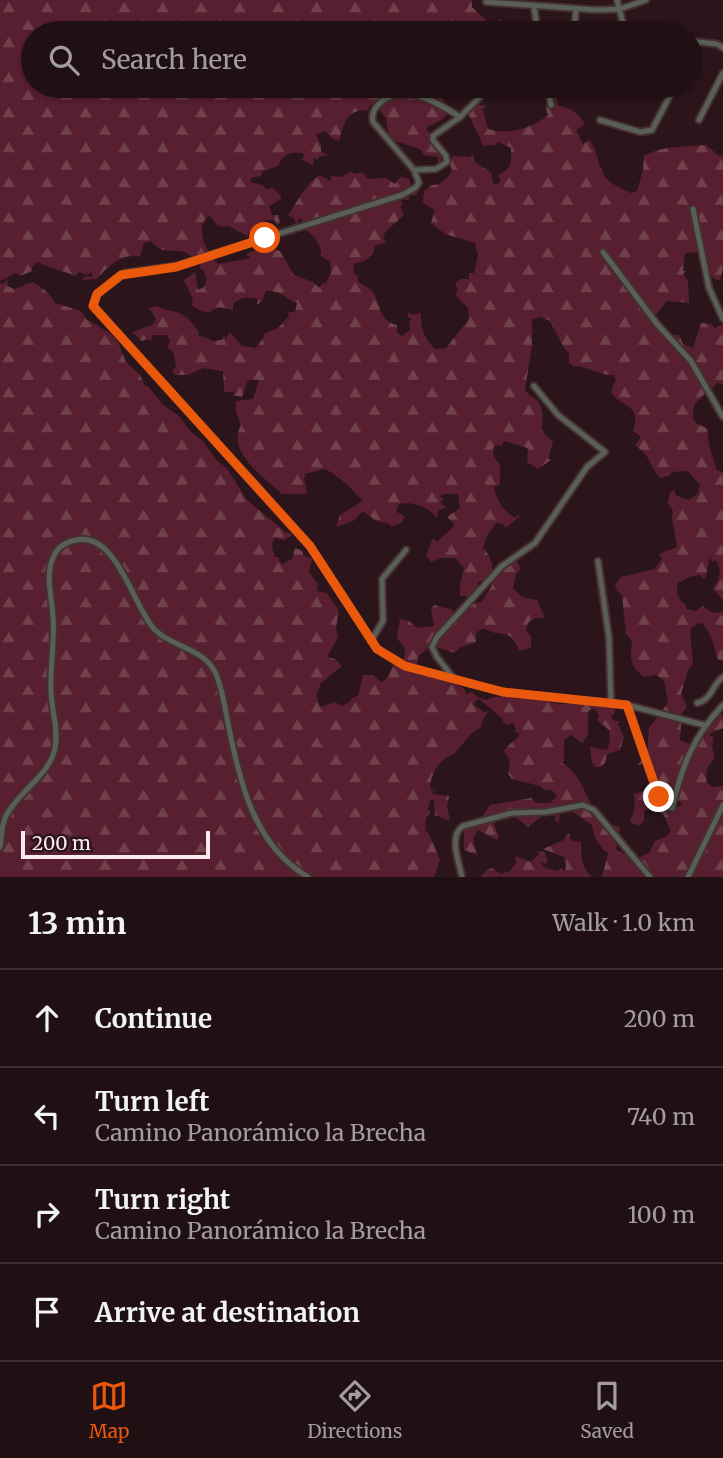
<!DOCTYPE html>
<html lang="en">
<head>
<meta charset="utf-8">
<style>
  :root { --surface:#201014; --page:#2d1e22; --text:#f1f3f6; --muted:#a29da0; --line:#3d3034; --accent:#ea580c }
  body { margin:0; font-family:Merriweather,serif; background:var(--page); color:var(--text) }
  .scale { position:absolute; left:21px; bottom:18px; width:189px; box-sizing:border-box; padding-left:7px; border:4px solid #faeaed; border-top:0; font-size:19px; line-height:24px; white-space:nowrap; color:#faeaed; -webkit-text-stroke:5px #2b151a; paint-order:stroke }
  .stop { position:absolute; width:21px; height:21px; margin:-16px; border:5px solid #ea580c; border-radius:50%; background:#fff }
  .stop.end { background:#ea580c; border-color:#fff; box-shadow:0 2px 7px #0008 }
  .list { margin:0; padding:0; list-style:none }
  h2 { display:flex; justify-content:space-between; align-items:center; height:91px; margin:0; padding:0 28px; font-size:30px }
  h2 small { font-size:23px; font-weight:400; color:var(--muted) }
  .list li { display:grid; grid-template-columns:46px 1fr auto; gap:21px; align-items:center; box-sizing:border-box; height:98px; padding:0 28px; border-top:2px solid var(--line) }
  .list b { display:block; font-size:26px; white-space:nowrap }
  .list p { margin:0; font-size:23px; white-space:nowrap; color:var(--muted) }
  .list em { font-size:23px; font-style:normal; color:var(--muted) }
  .icon { flex:none; width:38px; height:38px; fill:none; stroke:currentColor; stroke-width:2; stroke-linecap:round; stroke-linejoin:round }
  .map { position:relative; flex:none; width:723px; height:877px; overflow:hidden }
  .search { position:absolute; background:var(--surface); box-shadow:0 2px 5px #0004; left:21px; right:21px; top:21px; height:77px; display:flex; align-items:center; gap:18px; box-sizing:border-box; padding:0 24px; border-radius:38px; color:var(--muted); font-size:26px }
  .sheet { height:483px; background:var(--surface) }
  nav { display:flex; justify-content:space-around; align-items:center; box-sizing:border-box; height:98px; border-top:2px solid var(--line); background:var(--surface); font-size:19px; color:var(--muted) }
  nav a { display:grid; justify-items:center; gap:4px }
  nav .on { color:var(--accent) }
  .map>svg:first-child { display:block }
  .forest { fill:url(#forest-firs) }
  .lines { fill:none; stroke-linecap:round; stroke-linejoin:round }
  .minor-casing { stroke:#442f33; stroke-width:9 }
  .minor { stroke:#595f56; stroke-width:5 }
  .route { stroke:#ea580c; stroke-width:9 }
</style>
</head>
<body>
<div class="map">
<svg width="723" height="877" viewBox="0 0 723 877">
  <defs>
    <pattern id="forest-firs" width="22" height="20" patternUnits="userSpaceOnUse" patternTransform="scale(1.75)"><rect width="22" height="20" fill="#571f2f"/><path d="M5 1l3.5 6h-7zM16 11l3.5 6h-7z" fill="#70404d"/></pattern>
  </defs>
  <rect width="100%" height="100%" fill="#2b151a"/>
  <g class="forest">
    <path d="M0,0H472V7L487,21H497L500,19L502,26L508,23L515,28L518,33H33V86H443L437,90C454,115 452,114 426,128L441,155V167L438,163V157L424,155L420,149L392,140L389,137L386,118L376,105H370L368,110C346,109 344,124 339,141L333,139L325,131L316,135L321,145V152L329,155L318,157L317,160L314,158L313,165L301,159L304,157L303,153C290,151 283,154 278,166L263,171L261,176L251,178L250,182L263,185L266,189L273,188L281,196V199L269,206L272,215H278L280,223L277,225L274,220H267L258,225L259,230L249,232L246,238V235L228,226L222,227L216,224L209,215C194,228 206,252 218,264L247,259L250,257L246,254L265,247L280,251L294,275L313,282L319,288L323,283H326L331,273L330,261L321,256C322,244 313,233 302,228V220L299,218L296,226L295,219L288,215C294,208 311,174 321,176C325,177 327,180 331,181V176L341,177L350,172L356,174L362,172L368,179L386,178L395,184L400,177L409,179L411,186L418,192L416,195H410L408,200L401,199L402,205L400,207L404,215L385,232L383,239L387,242L375,246L373,254L366,260L354,264L353,272L358,277V281C362,285 369,288 372,291C382,304 377,320 397,325V332L402,336L410,330L409,322L412,319L407,317L409,312L412,315L421,313C420,327 424,339 435,349L446,348L469,319L468,308L455,295L458,290L455,283L461,279H469V273H474L478,255L475,243L445,234L431,223L435,210L423,203L424,191L432,185C443,185 446,179 452,171L449,162L453,156L470,157L473,154L475,162L492,173V181L495,185L501,181L498,175C512,168 512,163 511,148L498,142L495,145L483,146C478,131 469,120 466,105H485V108L481,110L483,111L488,129C508,135 532,129 548,115L545,106L553,110L551,100L556,97L558,106C569,106 580,115 585,124L576,130L583,144L589,140C599,151 597,171 610,182C615,186 624,189 630,193L637,191L643,170L644,156C663,145 685,147 706,145L719,156L723,155V268L720,281L706,274L707,262L699,252L685,253L683,271H686L683,274L688,281L689,303L667,301L655,316L657,324L668,335H679L683,344L693,348L701,323L711,324L715,328L723,324V385L718,383C713,386 696,401 694,406C693,409 693,415 693,419L697,424L707,428L709,445L717,470L723,472V600L713,589C720,579 723,570 715,560L712,562L710,557L705,579L699,575L689,577L678,583C675,593 678,599 686,605V609L696,611L703,606L711,612L719,613L723,611V660H718C715,648 711,633 703,624L698,623L690,629L693,664L688,670L681,694L687,707L682,713L680,740L689,744L705,737L708,727L717,714L723,715V728L709,734L712,737L714,736L712,747L715,758C707,766 705,771 707,783L712,787L723,786V877H602L608,853C599,848 593,835 592,825L572,811L560,812L559,824L554,819L557,816L545,814L528,827L513,815L504,814L494,824L499,838L497,840L478,830L473,839L477,855L464,850V825L482,817L490,805L531,798L537,803H550L557,796L552,790H544L540,786L512,779L508,774L510,760L504,751C509,743 516,741 520,734L514,731L516,729L513,723L508,725L503,722V719L479,699L474,702V705L484,712L489,711L483,719L481,727L472,733L454,754C441,757 430,775 430,788L436,791H431L433,794L449,796L447,806L450,821L435,815L434,800H430L428,810L430,812L426,818L425,830L429,834L440,860L434,877H0V283L3,284L8,278L7,286L14,289L32,282C44,288 49,293 55,303L81,311L86,319L111,334L118,342L126,362L140,375L145,386H148L163,405L179,416L191,432L202,440L218,462L226,467L247,500L285,532L293,534L285,540L275,538C270,546 273,549 275,557H279V562L283,564L292,559L295,548L303,551V555L312,559L309,572L318,584L317,591L327,593L339,611L336,627L338,637L327,657L335,659L342,666L321,683L316,696L320,707L335,702L342,706L350,702L352,698L358,696L363,675H373L382,683L389,675L394,662L404,660L405,648L397,638L400,619L409,621L417,628L434,626L431,609L434,605L453,610V616H461L471,604L481,602C484,597 488,592 491,587C499,573 492,556 515,559L521,568L516,574L513,588L522,597L537,600L545,618C534,617 528,619 526,630L531,637V648L519,651C510,625 500,639 483,628L476,633V642L461,647L454,653L431,645L418,657L416,670L464,688L466,694L472,692L477,697L487,700C498,693 527,697 540,699C547,701 554,704 561,704C580,704 601,691 619,702L615,704V713L611,717L614,721H620L618,724L624,737L620,750L607,754L605,763L601,767H595L592,763L590,747L607,750L610,741L609,730L597,720L599,715L595,709H591L588,712V734L582,743L571,735L564,740V760L562,763C590,778 584,819 620,827L616,850L636,859L649,853L655,841L667,836L671,831L663,814L649,808L644,811V821L639,826L630,822L635,808L634,794L650,789L652,785L655,791L658,785H663L672,800H666L676,808L682,805L677,799L679,796L672,788L658,781L651,762L637,765L647,755L649,728L668,703L664,680L656,675L644,677C628,663 631,660 632,641L626,634L622,595L617,591L615,585L621,577L654,569L662,559L659,554L677,547L672,518L673,511L668,503L670,492L675,490V495L689,500L698,493L700,485L688,471L672,472L670,475L661,478C649,468 652,455 635,446L641,437L633,431C643,403 619,407 611,392L616,379L614,375C599,376 587,365 573,366L569,363V353L564,348L550,321L540,317L532,319V346L525,389C528,397 537,397 540,405C548,423 533,428 553,441L548,459H552L538,469L527,462L528,449L525,447L504,441L502,446L496,445L493,448L494,457L500,465V484L494,487C497,501 503,511 515,518L519,514L520,516L506,528L503,524L496,523L487,536L483,547C495,563 493,567 489,585H485L481,581L478,582L477,591L469,599L465,596H460V584L464,568L455,558H441L431,562L426,555L433,538L437,542L455,525L447,517L460,508L458,494H445L439,496L444,499L440,503L447,507L438,511L437,518C429,507 413,501 399,504L396,511L405,517L401,523L391,527L390,524L376,521L363,511L353,521L336,527L340,515L363,501C353,490 338,475 325,469L304,474L307,476L304,477L307,494H282C264,477 226,452 241,425L236,412V401L253,399L259,380H248L242,397L233,395L235,392H224L223,371L203,368L188,375H175L172,370L176,367L173,352L167,347L170,341L167,335H153L150,342L148,339L142,341L132,332L152,325L156,319L149,308L156,306C165,311 175,310 183,315C190,319 194,326 199,332L198,335L214,341L222,340L224,335L226,339L230,332L242,346L256,348L264,337V334L278,328L289,316L288,312H295L297,303C285,298 280,290 266,291L262,301L257,305V299C247,297 241,297 233,304V310L218,307L208,313L195,308L191,304L193,299L184,280L195,272L198,290L204,287L207,279L203,270L200,269L201,260L193,259C181,242 165,260 151,241L144,243L140,257C123,252 107,267 97,279L82,280L85,276L92,277V272L87,275L79,272L76,276C63,271 51,268 37,262L32,267V271L21,276L16,273L0,281Z"/>
    <path d="M567,834H570V840L581,842C581,857 581,866 592,877H480L487,870L492,868L501,874L510,871L516,863L515,856L531,862L539,854L538,851L544,852L548,860L546,864L541,862C544,870 551,869 558,871L560,868L565,871L566,865L564,857L543,849L564,840Z"/>
  </g>
  <g class="lines">
    <defs>
      <g id="minor">
        <polyline points="617,0 624,27 636,33"/>
        <polyline points="486,2 597,10 620,9 646,0"/>
        <polyline points="534,7 538,33"/>
        <polyline points="574,33 576,10"/>
        <polyline points="640,33 657,33"/>
        <polyline points="690,41 717,44 723,48"/>
        <polyline points="690,53 694,42"/>
        <polyline points="548,86 551,105"/>
        <polyline points="620,86 639,89 674,89"/>
        <path d="M460,117C438,103 405,82 381,102C374,108 371,114 373,122L414,170L419,183L415,188L402,195L176,266L125,273L97,294L93,306L310,546L377,649L405,666L503,692L627,705L704,725"/>
        <polyline points="600,120 640,132 652,130 675,86"/>
        <polyline points="699,120 723,73"/>
        <polyline points="414,170 436,169 447,162 446,156 433,140 433,136 460,117 491,86"/>
        <polyline points="693,209 709,288 723,319"/>
        <polyline points="603,252 657,324 691,361 723,417"/>
        <polyline points="598,561 609,638 611,703"/>
        <polyline points="371,641 383,621 382,579 406,550"/>
        <polyline points="455,680 437,657 432,647 437,637 502,566 535,543 587,467 605,452 558,415 534,386"/>
        <path d="M697,703C713,699 712,684 723,677"/>
        <path d="M627,705L662,807L672,808C682,766 693,737 723,705"/>
        <path d="M0,847C2,837 1,825 6,816C18,792 50,775 55,748C59,729 51,709 51,690C50,665 55,641 53,616C52,598 45,575 53,558C57,547 65,542 76,540C117,531 133,607 155,630C172,647 203,648 215,672C223,689 225,710 229,728C240,784 255,846 308,877"/>
        <path d="M462,877C459,862 448,836 463,826L512,813L546,812L583,805L594,810L650,877"/>
        <polyline points="688,877 723,805"/>
      </g>
    </defs>
    <use href="#minor" class="minor-casing"/>
    <use href="#minor" class="minor"/>
  </g>
  <g class="lines">
    <polyline class="route" points="265,238 176,267 121,275 97,294 93,306 310,546 377,649 405,666 503,692 627,705 659,797"/>
  </g>
</svg>
<div class="scale">200 m</div>
<div class="stop" style="left:265px;top:238px"></div>
<div class="stop end" style="left:659px;top:797px"></div>
<div class="search"><svg class="icon" aria-label="search" viewBox="0 0 24 24"><circle cx="10" cy="10" r="6"/><path d="M15 15l6 6"/></svg>Search here</div>
</div>
<section class="sheet">
<h2>13 min<small>Walk · 1.0 km</small></h2>
<ul class="list">
<li><svg class="icon" aria-label="ahead" viewBox="0 0 24 24"><path d="M12 20V5M6 11l6-6 6 6"/></svg><div><b>Continue</b></div><em>200 m</em></li>
<li><svg class="icon" aria-label="left" viewBox="0 0 24 24"><path d="M17 20v-9H6M10 6l-5 5 5 5"/></svg><div><b>Turn left</b><p>Camino Panorámico la Brecha</p></div><em>740 m</em></li>
<li><svg class="icon" aria-label="right" viewBox="0 0 24 24"><path d="M7 20v-9h11M14 6l5 5-5 5"/></svg><div><b>Turn right</b><p>Camino Panorámico la Brecha</p></div><em>100 m</em></li>
<li><svg class="icon" aria-label="arrive" viewBox="0 0 24 24"><path d="M6 21V4h12l-3 4 3 4H6"/></svg><div><b>Arrive at destination</b></div></li>
</ul>
</section>
<nav>
<a class="on"><svg class="icon" aria-label="map" viewBox="0 0 24 24"><path d="M3 6l6-2 6 2 6-2v14l-6 2-6-2-6 2zM9 4v14M15 6v14"/></svg>Map</a>
<a><svg class="icon" aria-label="directions" viewBox="0 0 24 24"><path d="M12 3l9 9-9 9-9-9zM9 14v-3h6M13 9l2 2-2 2"/></svg>Directions</a>
<a><svg class="icon" aria-label="saved" viewBox="0 0 24 24"><path d="M7 4h10v16l-5-4-5 4z"/></svg>Saved</a>
</nav>
</body>
</html>
